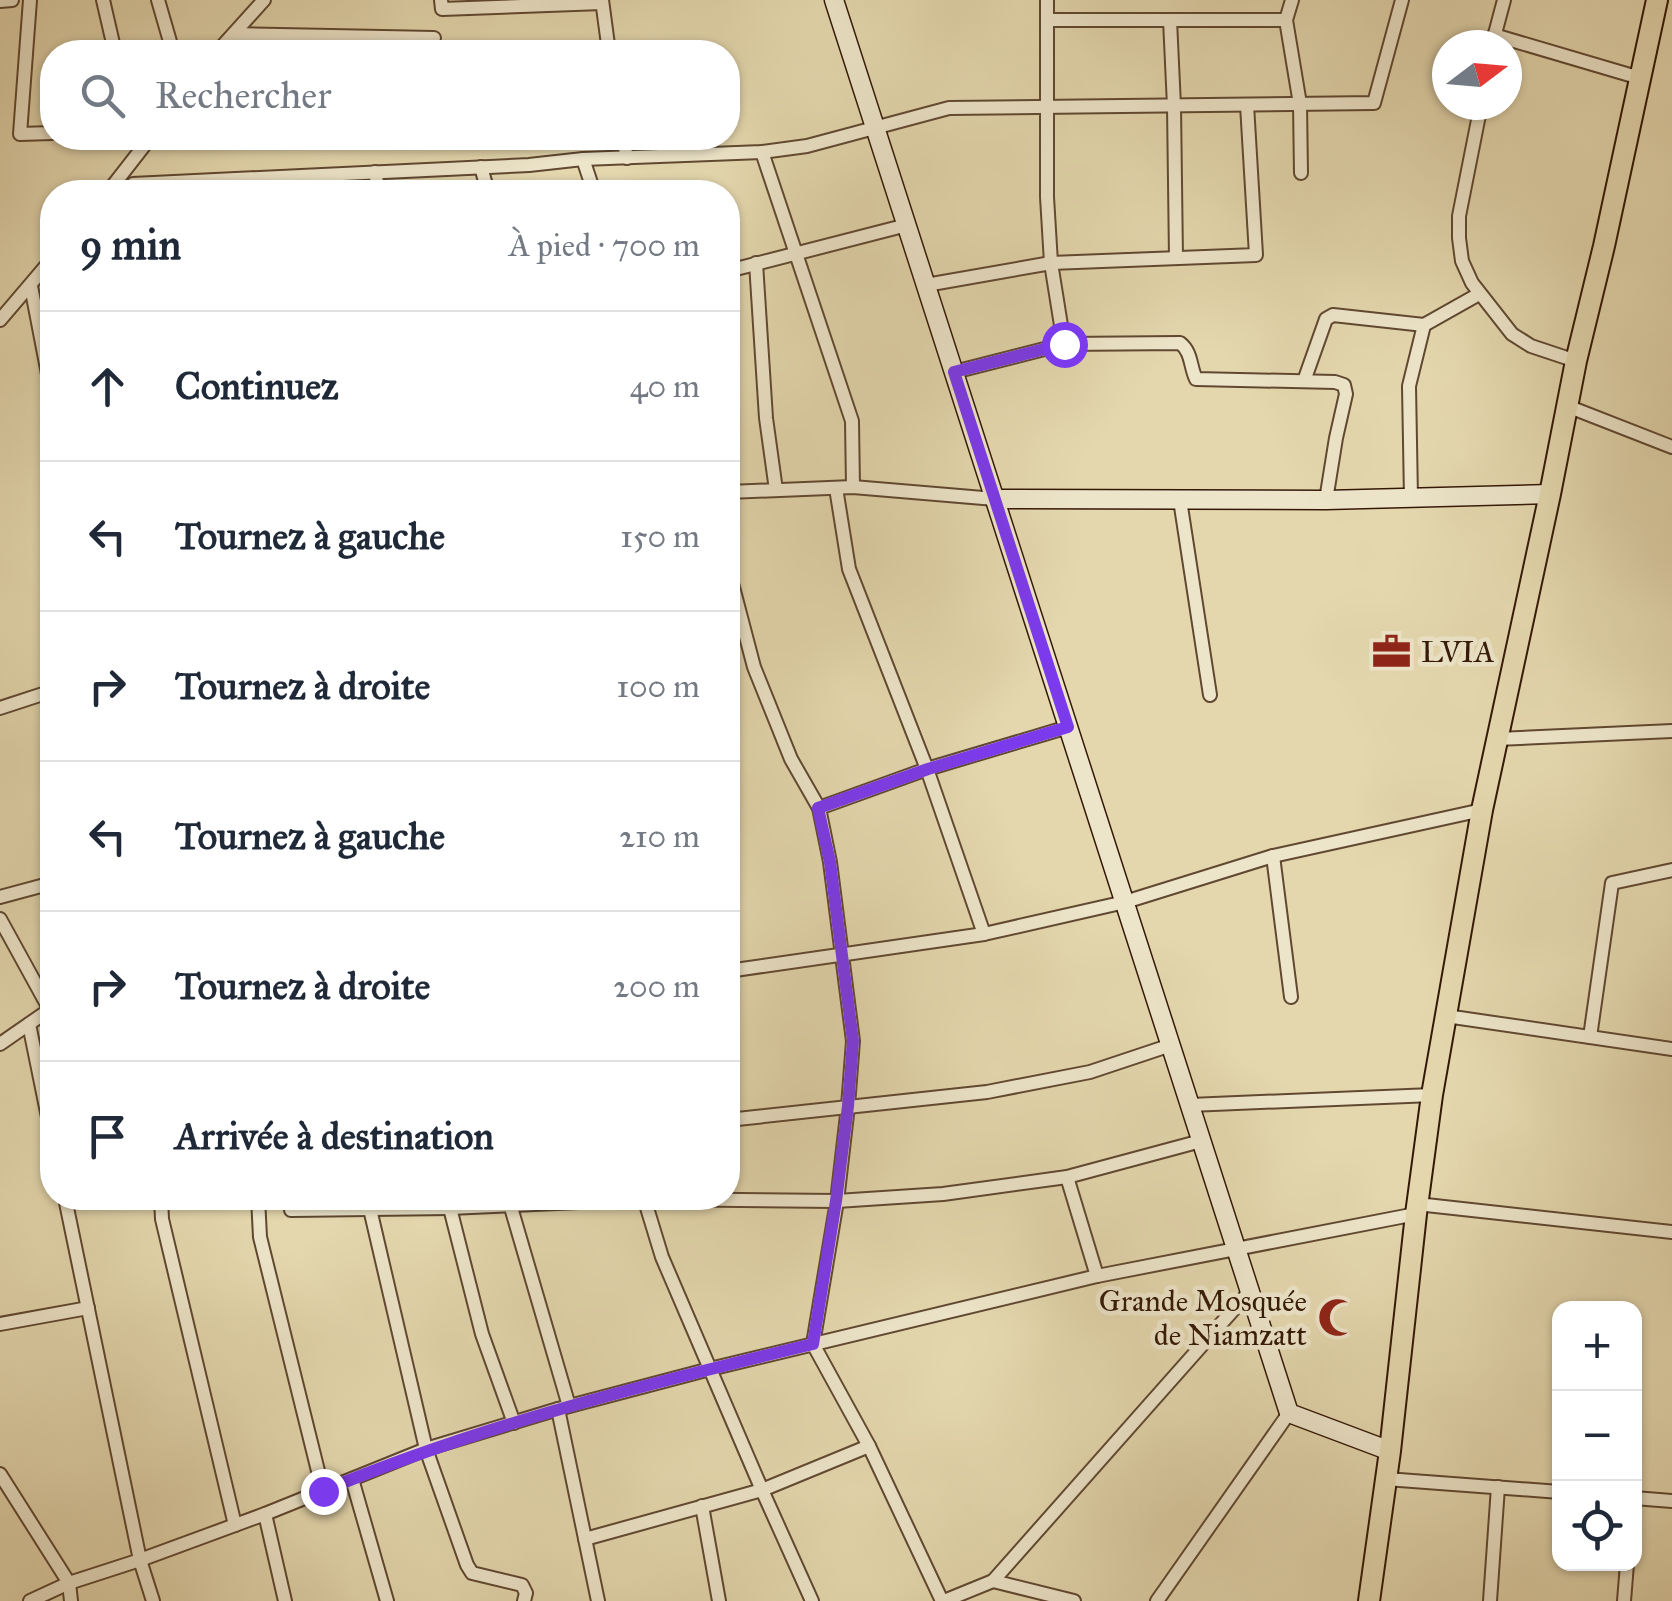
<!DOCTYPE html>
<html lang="fr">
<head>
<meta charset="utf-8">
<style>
  :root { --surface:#fff; --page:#f2f2f3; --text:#1f2937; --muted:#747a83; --line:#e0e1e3 }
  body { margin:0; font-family:"IM FELL Great Primer",serif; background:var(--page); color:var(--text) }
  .controls { position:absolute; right:30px; bottom:30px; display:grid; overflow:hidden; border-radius:20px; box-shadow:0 2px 8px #0004 }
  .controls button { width:90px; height:90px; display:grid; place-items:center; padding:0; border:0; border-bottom:2px solid var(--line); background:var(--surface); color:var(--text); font:50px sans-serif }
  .compass { position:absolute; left:1432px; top:30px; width:90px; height:90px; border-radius:50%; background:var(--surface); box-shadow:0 2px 8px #0004; rotate:74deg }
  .stop { position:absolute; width:30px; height:30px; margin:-22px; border:8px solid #7c3aed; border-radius:50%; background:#fff }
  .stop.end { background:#7c3aed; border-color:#fff; box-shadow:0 2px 10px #0008 }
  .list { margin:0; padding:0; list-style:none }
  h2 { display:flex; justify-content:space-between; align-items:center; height:130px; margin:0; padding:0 40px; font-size:42px }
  h2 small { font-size:32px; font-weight:400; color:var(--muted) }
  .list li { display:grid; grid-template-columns:65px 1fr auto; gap:30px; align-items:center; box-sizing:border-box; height:150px; padding:0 40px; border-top:2px solid var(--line) }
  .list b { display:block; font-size:38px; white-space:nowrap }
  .list em { font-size:32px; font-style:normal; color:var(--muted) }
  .icon { flex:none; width:55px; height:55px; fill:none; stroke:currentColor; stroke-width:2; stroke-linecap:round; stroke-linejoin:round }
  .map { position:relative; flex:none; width:1672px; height:1601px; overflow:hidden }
  .search { position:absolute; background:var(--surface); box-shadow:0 2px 8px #0004; left:40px; top:40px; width:700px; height:110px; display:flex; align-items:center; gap:25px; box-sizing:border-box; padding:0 35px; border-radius:40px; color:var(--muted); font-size:38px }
  .panel { position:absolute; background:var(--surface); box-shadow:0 2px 8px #0004; left:40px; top:180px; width:700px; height:1030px; border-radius:40px }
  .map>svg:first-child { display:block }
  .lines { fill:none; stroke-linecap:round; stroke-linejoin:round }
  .street-casing { stroke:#604831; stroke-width:16 }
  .secondary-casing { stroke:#341807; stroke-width:21 }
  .primary-casing { stroke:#341807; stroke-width:24 }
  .street { stroke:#ede5ca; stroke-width:12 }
  .secondary { stroke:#ede5ca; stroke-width:18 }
  .primary { stroke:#e4d7ae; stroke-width:20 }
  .route { stroke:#7c3aed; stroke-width:12 }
  .labels { text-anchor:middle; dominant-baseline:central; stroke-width:9; stroke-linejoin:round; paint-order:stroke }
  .poi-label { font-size:30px; fill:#341807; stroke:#ede5ca; text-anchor:start }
</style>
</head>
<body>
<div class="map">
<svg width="1672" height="1601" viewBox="0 0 1672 1601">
  <rect width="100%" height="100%" fill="#e4d7ae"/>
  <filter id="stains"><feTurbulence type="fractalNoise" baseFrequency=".002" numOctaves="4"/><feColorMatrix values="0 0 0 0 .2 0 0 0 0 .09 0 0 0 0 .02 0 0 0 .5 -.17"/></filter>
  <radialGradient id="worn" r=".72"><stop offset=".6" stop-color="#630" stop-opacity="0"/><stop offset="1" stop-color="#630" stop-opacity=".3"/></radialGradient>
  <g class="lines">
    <defs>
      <g id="street">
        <polyline points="30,0 20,134 52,133"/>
        <polyline points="103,0 115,52"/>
        <polyline points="158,0 173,52"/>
        <polyline points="441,0 442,9 602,3"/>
        <polyline points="602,0 609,52"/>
        <polyline points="1047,0 1047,197 1051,263 1064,344"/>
        <polyline points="1292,0 1286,20 1300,104 1301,173"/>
        <polyline points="0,1 12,0"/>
        <polyline points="1048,20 1286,20"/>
        <polyline points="1170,20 1174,106 1176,258"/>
        <polyline points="234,34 434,38"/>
        <polyline points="1494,35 1640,78"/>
        <polyline points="1492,45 1504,0"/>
        <polyline points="217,52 264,0"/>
        <polyline points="1481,105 1459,216 1459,238 1462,261 1472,283 1512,334 1531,346 1576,361"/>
        <polyline points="623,138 627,158"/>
        <polyline points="762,152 852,421 853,487"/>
        <polyline points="583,159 594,192"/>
        <polyline points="481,167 488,192"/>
        <polyline points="375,172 379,192"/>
        <polyline points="133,184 529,165 583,159 762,152 807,146 949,108 1374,103 1402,0"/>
        <polyline points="108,192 150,138"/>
        <polyline points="756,263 766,418 776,490"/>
        <polyline points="728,271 907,225"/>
        <polyline points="926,285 1051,263 1256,255 1247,105"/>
        <polyline points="31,286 52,395"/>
        <polyline points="0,320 52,259"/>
        <polyline points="1424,325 1479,294"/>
        <path d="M954,372L1064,344L1180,343C1192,352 1190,367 1196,379L1335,382L1344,385L1346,394L1336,438L1326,500"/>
        <polyline points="1304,381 1326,319 1333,315 1424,325 1409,386 1411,498"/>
        <polyline points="1567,406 1672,447"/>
        <polyline points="836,488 849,569 927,769 984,934"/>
        <polyline points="728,492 853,487 995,499"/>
        <polyline points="1180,500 1210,695"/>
        <polyline points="728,568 754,667 791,759 819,808 830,862 853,1041 848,1106 837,1201 813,1344 869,1446 942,1601"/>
        <polyline points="0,708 52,691"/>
        <polyline points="1497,739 1672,731"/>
        <polyline points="819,808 927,769 1068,727"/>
        <polyline points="1273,856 1291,997"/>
        <polyline points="0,897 52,883"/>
        <polyline points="0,919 50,1010"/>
        <polyline points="728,971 984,934 1125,902 1273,856 1482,810"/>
        <polyline points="1446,1016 1672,1049"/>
        <polyline points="29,1024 52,1137"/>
        <polyline points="1590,1037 1612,883 1672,870"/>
        <polyline points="0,1044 52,1008"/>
        <polyline points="1190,1105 1432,1095"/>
        <polyline points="728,1120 987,1092 1090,1072 1171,1045"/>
        <polyline points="1067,1177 1097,1276"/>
        <polyline points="65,1198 140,1560 153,1601"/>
        <polyline points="161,1198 162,1219 235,1525"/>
        <polyline points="258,1198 260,1237 323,1491"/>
        <polyline points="292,1198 291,1210 450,1208 645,1199 837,1201 943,1194 1067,1177 1201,1141"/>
        <polyline points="644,1198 662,1257 762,1490 812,1601"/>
        <polyline points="510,1204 569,1406"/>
        <polyline points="1417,1204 1672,1232"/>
        <polyline points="450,1208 482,1334 514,1423"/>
        <polyline points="370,1209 426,1449 467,1565 472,1573 522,1585 526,1593 524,1601"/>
        <polyline points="0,1324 88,1308"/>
        <polyline points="558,1409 598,1601"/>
        <polyline points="0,1474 69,1583 71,1601"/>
        <polyline points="352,1479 387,1601"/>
        <polyline points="1386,1479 1560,1492"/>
        <polyline points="1634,1498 1672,1501"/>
        <polyline points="702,1506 719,1601"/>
        <polyline points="265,1514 285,1601"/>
        <polyline points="585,1539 762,1490 869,1446"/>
        <polyline points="993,1581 1074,1601"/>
        <polyline points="30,1601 69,1583 140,1560 265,1514 426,1449 558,1409 710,1369 1097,1276 1416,1214"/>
        <polyline points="944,1601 993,1581 1250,1291"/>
        <polyline points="1157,1601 1289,1413"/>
        <polyline points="1490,1601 1498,1487"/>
        <polyline points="1624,1601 1627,1564"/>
      </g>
      <g id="secondary">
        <polyline points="834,0 1289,1413 1390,1451"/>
        <polyline points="995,499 1326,500 1550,494"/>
      </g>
      <polyline id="primary" points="1369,1601 1390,1451 1416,1214 1432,1095 1482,810 1550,494 1576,361 1604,246 1657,0"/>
    </defs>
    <use href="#street" class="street-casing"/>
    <use href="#secondary" class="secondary-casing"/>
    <use href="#primary" class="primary-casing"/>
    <use href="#street" class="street"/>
    <use href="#secondary" class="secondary"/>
    <use href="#primary" class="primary"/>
  </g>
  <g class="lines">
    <path class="route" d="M323,1491C481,1425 647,1384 813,1344L836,1201L848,1106L853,1041L830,862L818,808L928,769L1068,727L954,372L1064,344"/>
  </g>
  <defs>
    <symbol id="office-bare" viewBox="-9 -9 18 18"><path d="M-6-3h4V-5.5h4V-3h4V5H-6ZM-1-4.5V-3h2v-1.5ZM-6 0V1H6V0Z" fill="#8f2418" stroke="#ede5ca" stroke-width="2.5" paint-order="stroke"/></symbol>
    <symbol id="mosque-bare" viewBox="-9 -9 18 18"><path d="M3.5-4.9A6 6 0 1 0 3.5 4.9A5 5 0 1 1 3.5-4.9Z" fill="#8f2418" stroke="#ede5ca" stroke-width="2.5" paint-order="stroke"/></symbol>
  </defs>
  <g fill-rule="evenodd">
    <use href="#office-bare" x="1364" y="624" width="55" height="55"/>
    <use href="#mosque-bare" x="1310" y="1290" width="55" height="55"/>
  </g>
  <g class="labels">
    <g class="poi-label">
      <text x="1421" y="652">LVIA</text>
      <text x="1307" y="1301" text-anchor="end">Grande Mosquée<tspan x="1307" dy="34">de Niamzatt</tspan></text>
    </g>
  </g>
  <rect width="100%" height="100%" filter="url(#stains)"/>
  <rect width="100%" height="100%" fill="url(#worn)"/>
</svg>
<div class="controls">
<button>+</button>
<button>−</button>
<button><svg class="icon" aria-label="locate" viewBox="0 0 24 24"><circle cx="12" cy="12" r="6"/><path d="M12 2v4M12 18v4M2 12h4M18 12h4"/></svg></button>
</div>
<svg class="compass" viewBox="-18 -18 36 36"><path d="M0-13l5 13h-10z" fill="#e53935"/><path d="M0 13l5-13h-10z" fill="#747a83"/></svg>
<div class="stop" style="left:1064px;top:344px"></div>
<div class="stop end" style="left:323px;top:1491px"></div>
<div class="search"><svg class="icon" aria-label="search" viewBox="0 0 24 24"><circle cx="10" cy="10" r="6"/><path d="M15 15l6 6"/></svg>Rechercher</div>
<section class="panel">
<h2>9 min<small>À pied · 700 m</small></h2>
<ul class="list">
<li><svg class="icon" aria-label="ahead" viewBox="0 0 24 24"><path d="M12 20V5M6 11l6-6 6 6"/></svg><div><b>Continuez</b></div><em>40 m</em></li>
<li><svg class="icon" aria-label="left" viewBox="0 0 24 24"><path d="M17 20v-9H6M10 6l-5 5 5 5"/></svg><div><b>Tournez à gauche</b></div><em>150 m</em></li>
<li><svg class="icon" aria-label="right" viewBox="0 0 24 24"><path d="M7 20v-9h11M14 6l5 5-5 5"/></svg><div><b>Tournez à droite</b></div><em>100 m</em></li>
<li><svg class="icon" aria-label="left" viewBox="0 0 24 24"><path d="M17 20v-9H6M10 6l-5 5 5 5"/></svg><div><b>Tournez à gauche</b></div><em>210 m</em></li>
<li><svg class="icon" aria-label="right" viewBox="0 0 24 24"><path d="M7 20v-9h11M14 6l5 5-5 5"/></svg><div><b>Tournez à droite</b></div><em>200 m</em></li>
<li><svg class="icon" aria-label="arrive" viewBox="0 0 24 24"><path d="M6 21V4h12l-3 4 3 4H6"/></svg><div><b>Arrivée à destination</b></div></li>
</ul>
</section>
</div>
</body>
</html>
